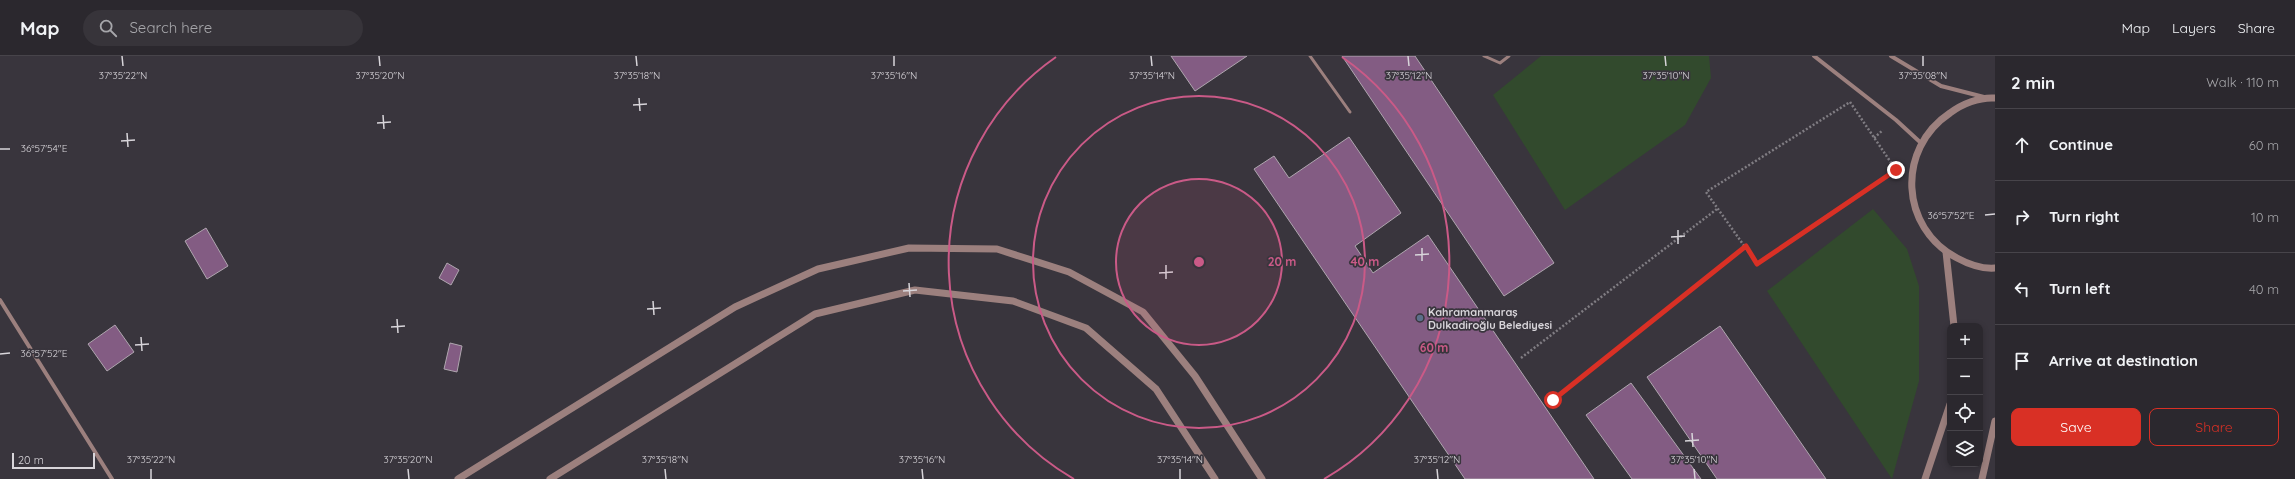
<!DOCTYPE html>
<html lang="en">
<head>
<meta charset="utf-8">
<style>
  :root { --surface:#2b282e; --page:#37343a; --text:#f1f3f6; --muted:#a6a6aa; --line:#47444a; --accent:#d93025 }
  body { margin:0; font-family:Quicksand,sans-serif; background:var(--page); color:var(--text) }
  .controls { position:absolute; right:12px; bottom:12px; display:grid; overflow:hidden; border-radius:8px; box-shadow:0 2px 6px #0003 }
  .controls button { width:36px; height:36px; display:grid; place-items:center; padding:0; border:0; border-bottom:1px solid var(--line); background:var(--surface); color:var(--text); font:20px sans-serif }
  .scale { position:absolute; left:12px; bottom:10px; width:83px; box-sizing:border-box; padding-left:4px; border:2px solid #d8d5da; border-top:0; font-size:11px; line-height:14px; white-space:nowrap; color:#d8d5da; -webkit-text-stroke:3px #39353d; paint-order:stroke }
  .stop { position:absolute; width:12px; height:12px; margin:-9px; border:3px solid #d93025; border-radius:50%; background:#fff }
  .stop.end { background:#d93025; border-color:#fff; box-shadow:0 1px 4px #0008 }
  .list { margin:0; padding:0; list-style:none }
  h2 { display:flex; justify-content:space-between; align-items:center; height:52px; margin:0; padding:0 16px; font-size:17px }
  h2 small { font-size:13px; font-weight:400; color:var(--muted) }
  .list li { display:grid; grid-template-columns:26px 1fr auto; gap:12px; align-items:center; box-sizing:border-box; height:72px; padding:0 16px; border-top:1px solid var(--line) }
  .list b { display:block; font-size:15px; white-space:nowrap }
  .list em { font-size:13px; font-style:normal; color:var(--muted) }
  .actions { display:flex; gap:8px; padding:12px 16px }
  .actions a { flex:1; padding:9px 0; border:1px solid var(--accent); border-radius:8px; text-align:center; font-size:14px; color:var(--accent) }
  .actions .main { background:var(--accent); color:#fff }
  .icon { flex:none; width:22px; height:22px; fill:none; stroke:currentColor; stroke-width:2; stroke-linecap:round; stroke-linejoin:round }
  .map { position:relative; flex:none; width:1995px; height:423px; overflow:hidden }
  header { display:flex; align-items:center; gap:24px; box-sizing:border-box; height:56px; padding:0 20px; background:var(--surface); border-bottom:1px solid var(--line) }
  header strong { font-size:19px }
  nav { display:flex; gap:22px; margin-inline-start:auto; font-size:14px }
  .search { width:280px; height:36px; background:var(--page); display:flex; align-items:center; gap:10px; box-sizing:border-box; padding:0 14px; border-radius:22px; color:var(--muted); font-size:15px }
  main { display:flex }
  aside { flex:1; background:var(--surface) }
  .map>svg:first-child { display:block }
  .green { fill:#324a2d }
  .building { fill:#835c83; stroke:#afa6af }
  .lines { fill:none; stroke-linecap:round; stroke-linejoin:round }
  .path { stroke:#807d83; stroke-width:2.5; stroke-dasharray:2 2; stroke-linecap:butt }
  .service { stroke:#9c807e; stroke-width:3 }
  .minor { stroke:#9c807e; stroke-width:4 }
  .tertiary { stroke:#9c807e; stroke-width:7 }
  .route { stroke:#d93025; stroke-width:5 }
  .ticks { fill:none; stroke:#d8d5da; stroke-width:1.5 }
  .ring { fill:none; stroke:#ca5a87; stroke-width:2 }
  .service-dot { fill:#5c6f8a; stroke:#39353d; stroke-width:1.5 }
  .labels { text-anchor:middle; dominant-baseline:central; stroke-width:3.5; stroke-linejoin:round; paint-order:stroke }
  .poi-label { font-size:11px; font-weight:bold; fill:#d8d5da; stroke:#39353d; text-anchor:start }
  .ticks-label { font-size:10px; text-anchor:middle; fill:#d8d5da; stroke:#39353d; stroke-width:3.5; stroke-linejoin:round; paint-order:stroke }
  .centre { fill:#ca5a87; stroke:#39353d; stroke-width:2 }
  .ring-label { font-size:12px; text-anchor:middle; font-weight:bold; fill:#ca5a87; stroke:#39353d; stroke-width:3.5; stroke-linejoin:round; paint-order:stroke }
</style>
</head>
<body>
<header>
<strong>Map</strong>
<div class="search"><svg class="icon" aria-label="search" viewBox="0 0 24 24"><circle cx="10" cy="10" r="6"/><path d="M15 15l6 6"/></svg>Search here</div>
<nav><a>Map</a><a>Layers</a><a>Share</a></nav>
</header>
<main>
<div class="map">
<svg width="1995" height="423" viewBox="0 0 1995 423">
  <rect width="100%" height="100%" fill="#39353d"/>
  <g class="green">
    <polygon points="1541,0 1709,0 1711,22 1685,69 1565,154 1493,39"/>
    <polygon points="1873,153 1907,193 1919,230 1919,325 1892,423 1767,235"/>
  </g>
  <g class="building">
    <polygon points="1171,0 1247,0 1195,35"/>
    <polygon points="1342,0 1415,0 1554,207 1504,240"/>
    <polygon points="1349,81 1401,157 1355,190 1373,217 1428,179 1594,423 1465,423 1254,113 1274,100 1289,122"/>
    <polygon points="206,172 228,210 207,223 185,185"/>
    <polygon points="447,207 459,214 451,229 439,222"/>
    <polygon points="115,269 134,296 107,315 88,288"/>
    <polygon points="1720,270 1826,423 1717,423 1647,321"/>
    <polygon points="450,287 462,290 457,316 444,313"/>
    <polygon points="1631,327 1701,423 1632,423 1586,359"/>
  </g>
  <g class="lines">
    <g class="path">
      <polygon points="1850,46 1896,114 1757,208 1706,136"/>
      <polyline points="1874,82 1883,74"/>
      <polyline points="1521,302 1717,153"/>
      <polyline points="1553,344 1746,190"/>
    </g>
    <g class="service">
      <polyline points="1310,0 1350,56"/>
      <polyline points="1484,0 1500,7 1509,0"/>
    </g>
    <g class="minor">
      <polyline points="1814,0 1896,64 1921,87"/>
      <polyline points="1891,0 1941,30 1984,41"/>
      <polyline points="0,244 112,423"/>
    </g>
    <g class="tertiary">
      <path d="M1995,42C1979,41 1962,48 1950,57C1896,93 1900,172 1957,202C1968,208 1982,213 1995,212"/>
      <polyline points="1946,196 1954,270"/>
      <polyline points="458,423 735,251 818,213 909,192 997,193 1069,216 1143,256 1195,320 1262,423"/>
      <polyline points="550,423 815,258 915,234 1013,245 1086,272 1156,333 1215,423"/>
      <polyline points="1925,423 1950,348"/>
      <polyline points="1982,423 1995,365"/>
    </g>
  </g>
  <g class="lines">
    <polyline class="route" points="1553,344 1746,190 1757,208 1896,114"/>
  </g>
  <path class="ticks" d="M122,0L123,10M379,0L380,10M636,0L637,10M894,0V10M1151,0L1152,10M1408,0L1409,10M1665,0L1666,10M1923,0V10M639,42L640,55M633,49L647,48M383,59L384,73M377,67L391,66M127,77L128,91M121,85L135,84M0,93H10M1985,159L1995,158M1678,174V188M1671,181L1685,180M1422,192V205M1415,199L1429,198M1166,209V223M1159,217L1173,216M909,227L910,241M903,235L917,234M653,245L654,259M647,253L661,252M397,263L398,277M391,271L405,270M141,281L142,295M135,289L149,288M0,298L10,297M1692,377L1693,391M1685,385L1699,384M151,413V423M408,413L409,423M665,413L666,423M922,413L923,423M1180,413V423M1437,413L1438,423M1694,413L1695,423"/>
  <circle cx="1199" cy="206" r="83" fill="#ca5a87" fill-opacity=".12"/>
  <g class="ring">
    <circle cx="1199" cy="206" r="83"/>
    <circle cx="1199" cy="206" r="166"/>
    <path d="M1074 423A250 250 0 0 1 1056 1M1342 1A250 250 0 0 1 1324 423"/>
  </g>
  <circle class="service-dot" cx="1420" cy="262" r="4"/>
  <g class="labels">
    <g class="poi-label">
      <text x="1428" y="256">Kahramanmaraş<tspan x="1428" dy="13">Dulkadiroğlu Belediyesi</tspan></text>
    </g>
  </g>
  <g class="ticks-label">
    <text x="123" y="23">37°35'22"N</text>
    <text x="380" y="23">37°35'20"N</text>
    <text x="637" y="23">37°35'18"N</text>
    <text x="894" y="23">37°35'16"N</text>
    <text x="1152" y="23">37°35'14"N</text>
    <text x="1409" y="23">37°35'12"N</text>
    <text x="1666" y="23">37°35'10"N</text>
    <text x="1923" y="23">37°35'08"N</text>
    <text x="44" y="96">36°57'54"E</text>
    <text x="1951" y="163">36°57'52"E</text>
    <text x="44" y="301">36°57'52"E</text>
    <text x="151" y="407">37°35'22"N</text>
    <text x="408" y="407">37°35'20"N</text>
    <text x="665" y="407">37°35'18"N</text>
    <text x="922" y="407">37°35'16"N</text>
    <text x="1180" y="407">37°35'14"N</text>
    <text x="1437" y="407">37°35'12"N</text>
    <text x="1694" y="407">37°35'10"N</text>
  </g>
  <circle cx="1199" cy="206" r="6" class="centre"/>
  <g class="ring-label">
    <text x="1282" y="210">20 m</text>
    <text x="1365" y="210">40 m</text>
    <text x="1434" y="296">60 m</text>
  </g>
</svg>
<div class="controls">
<button>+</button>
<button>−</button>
<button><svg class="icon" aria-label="locate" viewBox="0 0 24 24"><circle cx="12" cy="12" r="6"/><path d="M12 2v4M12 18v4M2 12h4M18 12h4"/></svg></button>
<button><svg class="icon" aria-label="layers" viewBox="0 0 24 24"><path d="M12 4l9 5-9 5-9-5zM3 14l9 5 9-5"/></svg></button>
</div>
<div class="scale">20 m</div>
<div class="stop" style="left:1553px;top:344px"></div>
<div class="stop end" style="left:1896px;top:114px"></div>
</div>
<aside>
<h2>2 min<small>Walk · 110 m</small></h2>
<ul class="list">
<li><svg class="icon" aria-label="ahead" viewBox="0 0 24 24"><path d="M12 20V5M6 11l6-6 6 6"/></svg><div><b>Continue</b></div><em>60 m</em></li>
<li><svg class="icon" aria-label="right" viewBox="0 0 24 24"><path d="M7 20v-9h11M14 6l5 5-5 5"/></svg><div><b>Turn right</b></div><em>10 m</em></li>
<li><svg class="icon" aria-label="left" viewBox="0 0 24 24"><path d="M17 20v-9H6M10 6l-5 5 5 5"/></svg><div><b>Turn left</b></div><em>40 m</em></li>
<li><svg class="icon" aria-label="arrive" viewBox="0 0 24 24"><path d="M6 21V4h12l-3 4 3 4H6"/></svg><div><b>Arrive at destination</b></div></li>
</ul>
<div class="actions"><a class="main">Save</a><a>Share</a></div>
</aside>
</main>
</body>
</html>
